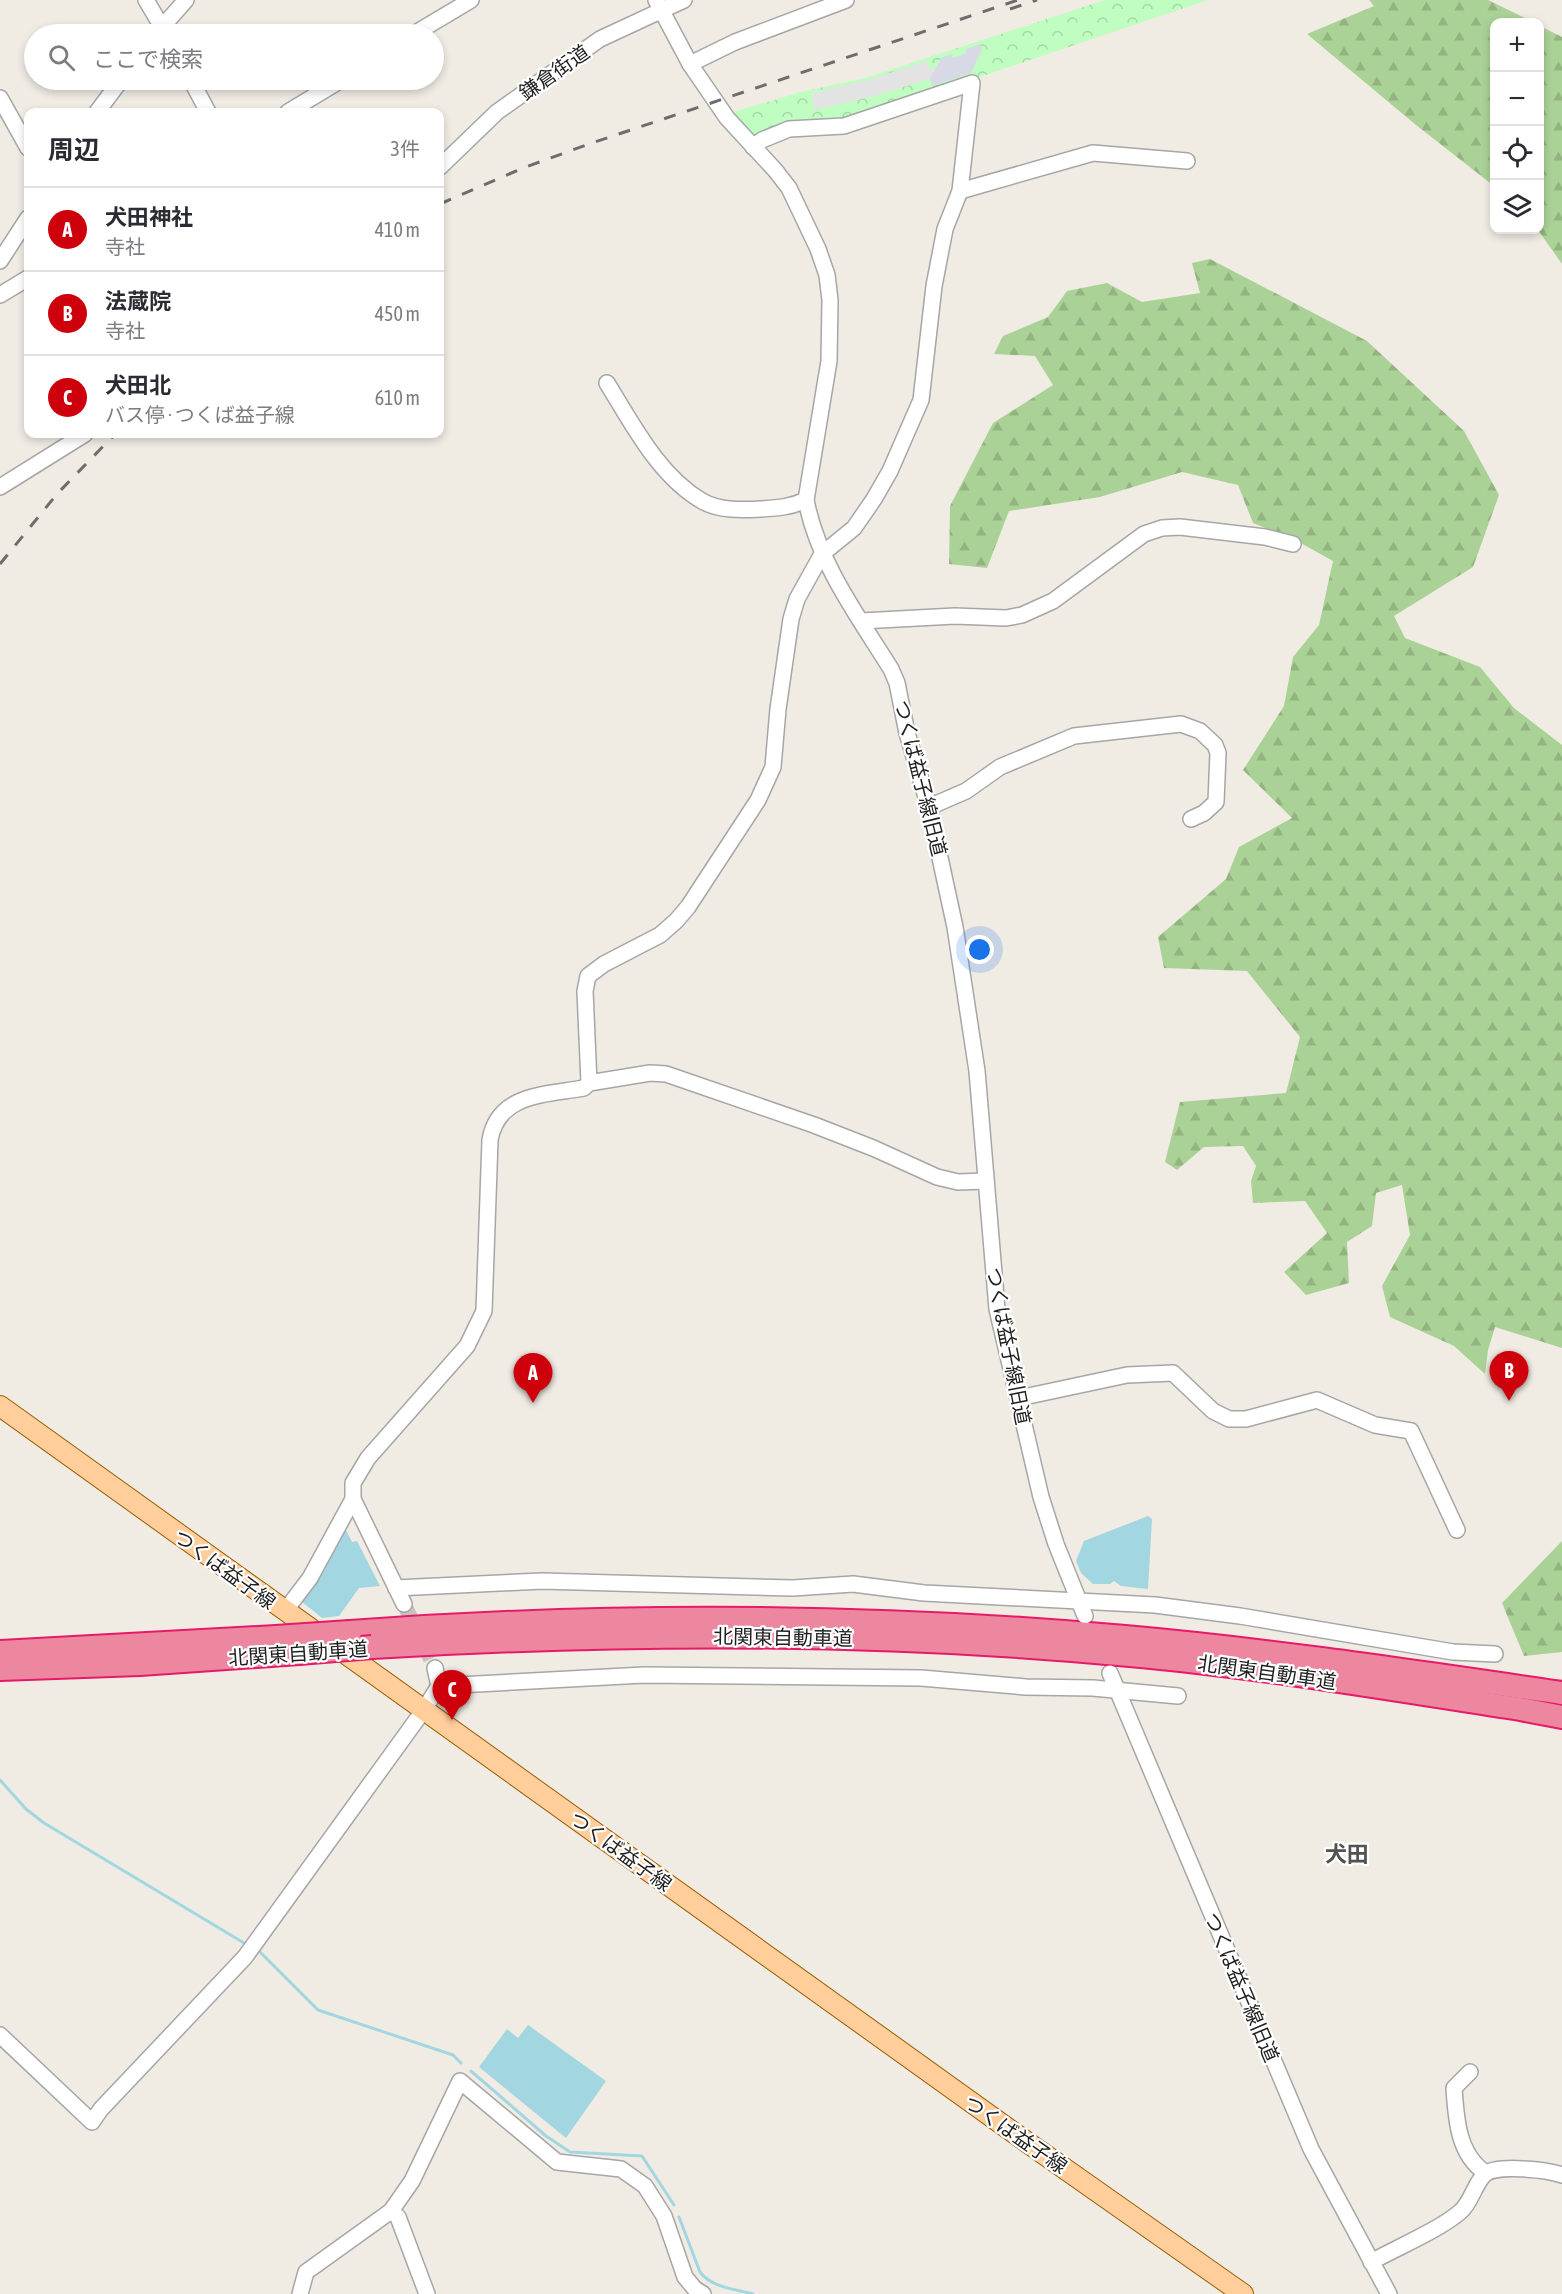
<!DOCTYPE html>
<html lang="ja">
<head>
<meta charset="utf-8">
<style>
  :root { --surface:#fff; --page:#f2f2f3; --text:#2b2b33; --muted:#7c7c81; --line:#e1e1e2; --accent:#ce000b }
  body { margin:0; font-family:"Asap Condensed","Noto Sans JP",sans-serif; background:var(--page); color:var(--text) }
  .controls { position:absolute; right:18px; top:18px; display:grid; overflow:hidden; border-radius:12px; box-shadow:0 3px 9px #0003 }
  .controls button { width:54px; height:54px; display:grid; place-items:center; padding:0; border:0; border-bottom:2px solid var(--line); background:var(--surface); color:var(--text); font:30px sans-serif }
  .you { position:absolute; left:980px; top:950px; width:21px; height:21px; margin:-15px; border:4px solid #fff; border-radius:50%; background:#1a73e8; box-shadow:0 0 0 9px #1a73e833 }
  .badge { display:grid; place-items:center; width:39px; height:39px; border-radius:50%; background:var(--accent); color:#fff; font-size:20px; font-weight:700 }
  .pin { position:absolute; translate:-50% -50px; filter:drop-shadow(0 2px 3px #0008) }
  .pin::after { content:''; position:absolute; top:32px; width:21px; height:18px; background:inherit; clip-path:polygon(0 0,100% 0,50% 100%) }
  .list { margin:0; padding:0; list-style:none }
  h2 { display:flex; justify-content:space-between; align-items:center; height:78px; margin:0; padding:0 24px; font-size:26px }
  h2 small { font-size:20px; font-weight:400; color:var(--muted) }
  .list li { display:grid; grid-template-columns:39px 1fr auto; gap:18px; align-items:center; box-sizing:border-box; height:84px; padding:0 24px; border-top:2px solid var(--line) }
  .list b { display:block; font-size:22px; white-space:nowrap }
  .list p { margin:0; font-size:20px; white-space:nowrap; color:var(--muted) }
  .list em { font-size:20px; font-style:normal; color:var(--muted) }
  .icon { flex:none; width:33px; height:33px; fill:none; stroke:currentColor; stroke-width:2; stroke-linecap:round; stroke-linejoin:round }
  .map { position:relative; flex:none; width:1562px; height:2294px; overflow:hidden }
  .search { position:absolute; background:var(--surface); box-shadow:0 3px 9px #0003; left:24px; top:24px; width:420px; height:66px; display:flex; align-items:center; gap:15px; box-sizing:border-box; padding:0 21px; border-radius:33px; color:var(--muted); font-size:22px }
  .panel { position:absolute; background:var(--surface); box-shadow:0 3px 9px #0003; left:24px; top:108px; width:420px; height:330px; border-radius:12px }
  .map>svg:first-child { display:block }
  .forest { fill:url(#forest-firs) }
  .park { fill:url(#park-crowns) }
  .parking { fill:#e3e3e3 }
  .plaza { fill:#d8d9e6 }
  .water { fill:#a2d6e1 }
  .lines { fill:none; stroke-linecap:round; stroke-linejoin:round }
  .stream { stroke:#a2d6e1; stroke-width:3 }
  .minor-tunnel { stroke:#c6c3bd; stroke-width:15; stroke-dasharray:15 8; stroke-linecap:butt }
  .minor-casing { stroke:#a6a6a6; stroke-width:18 }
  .major-casing { stroke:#9a5e00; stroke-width:22 }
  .highway-casing { stroke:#e7196b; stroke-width:26 }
  .minor { stroke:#fff; stroke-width:15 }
  .major { stroke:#ffce9b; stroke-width:20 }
  .highway { stroke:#ed87a0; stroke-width:22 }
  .rail { stroke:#6d6d6d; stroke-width:3; stroke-dasharray:12 12; stroke-linecap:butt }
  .highway-bridge-casing { stroke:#e7196b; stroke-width:26; stroke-linecap:butt }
  .highway-bridge { stroke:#ed87a0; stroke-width:22 }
  .labels { text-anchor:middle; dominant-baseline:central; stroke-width:4.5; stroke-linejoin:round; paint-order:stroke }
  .street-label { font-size:20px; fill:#1f1f1f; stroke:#fff }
  .quarter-label { font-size:22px; font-weight:bold; fill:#525252; stroke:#fff }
</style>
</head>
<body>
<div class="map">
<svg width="1562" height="2294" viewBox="0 0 1562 2294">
  <defs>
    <pattern id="forest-firs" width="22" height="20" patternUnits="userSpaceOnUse" patternTransform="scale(1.5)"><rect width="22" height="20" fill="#abd296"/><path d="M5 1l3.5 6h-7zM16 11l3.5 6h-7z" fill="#93b481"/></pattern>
    <pattern id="park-crowns" width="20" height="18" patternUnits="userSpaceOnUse" patternTransform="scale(1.5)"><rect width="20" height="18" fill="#bffdc0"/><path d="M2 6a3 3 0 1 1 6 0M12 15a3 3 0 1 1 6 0" fill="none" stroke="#a4d8a5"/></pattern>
  </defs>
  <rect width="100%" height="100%" fill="#f0ece4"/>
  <g class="forest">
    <polygon points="1369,0 1488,0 1533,22 1494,22 1494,186 1416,125 1307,34 1374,6"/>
    <polygon points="1540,26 1562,37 1562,264 1538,230 1540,230"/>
    <polygon points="1210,259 1367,341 1464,431 1499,495 1473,567 1394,616 1405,638 1480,667 1514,708 1562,745 1562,1348 1495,1327 1488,1350 1485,1374 1454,1346 1390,1317 1382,1286 1410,1235 1402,1185 1376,1193 1372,1226 1347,1242 1349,1283 1306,1295 1284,1272 1327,1233 1305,1201 1253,1203 1251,1181 1256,1166 1243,1146 1204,1147 1177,1170 1165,1162 1180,1102 1286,1093 1300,1037 1247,971 1164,968 1158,937 1226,879 1239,847 1292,818 1243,770 1284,706 1293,657 1319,625 1333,561 1297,541 1253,523 1238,485 1182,472 1100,497 1009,511 987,568 949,564 950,506 993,423 1053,385 1035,356 994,354 1003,336 1048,317 1067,291 1107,283 1142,302 1200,293 1192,263"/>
    <polygon points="1562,1541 1562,1652 1524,1656 1502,1603"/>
  </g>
  <polygon class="park" points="1105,0 1208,0 941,90 841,121 755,140 729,113 801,92 865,78"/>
  <polygon class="parking" points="927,61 930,69 936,67 930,79 871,97 813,110 812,93 868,80"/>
  <polygon class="plaza" points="980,44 982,49 971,73 932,86 930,79 941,58 951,54 953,58 967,53 966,49"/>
  <g class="water">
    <polygon points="1148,1516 1152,1519 1148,1589 1121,1586 1114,1581 1110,1584 1093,1584 1081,1573 1076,1561 1084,1541"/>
    <polygon points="346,1530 352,1542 357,1541 380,1586 359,1588 339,1616 322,1618 301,1601 324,1571 342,1533"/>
    <polygon points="528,2025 606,2081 566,2138 479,2067 507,2029 518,2038"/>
  </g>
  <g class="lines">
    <g class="stream">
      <polyline points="0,1780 26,1809 44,1823 244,1943"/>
      <polyline points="260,1952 318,2010 453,2055 461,2063"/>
      <polyline points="471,2071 546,2136 570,2152 642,2156 674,2205"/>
      <path d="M679,2217L700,2272C712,2288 735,2289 753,2294"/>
    </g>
    <polyline class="minor-tunnel" points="404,1604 435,1668"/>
    <defs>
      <g id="minor">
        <polyline points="146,0 166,34"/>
        <path d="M656,0L690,64L727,118L775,170L789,188L818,249L827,275L830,300L829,361L806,500C818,563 858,616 891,669L897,683L907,733L929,807L955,927L977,1071L997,1309L1041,1497L1056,1544L1085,1616"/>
        <polyline points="156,34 186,0"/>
        <polyline points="414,34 471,0"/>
        <polyline points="690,64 735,42 846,0"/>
        <polyline points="191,80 208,112"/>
        <polyline points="0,98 28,148"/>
        <polyline points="97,112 121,80"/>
        <polyline points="288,112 341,80"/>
        <polyline points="440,167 497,112 600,39 684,0"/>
        <polyline points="960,191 1093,153 1187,161"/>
        <polyline points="0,261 28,218"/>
        <polyline points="0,295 28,278"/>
        <path d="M607,383C633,425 659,476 702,501C719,511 743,510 761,509C778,508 791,507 806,500"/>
        <polyline points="0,487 85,434"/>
        <polyline points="861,621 955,616 1006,618 1022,615 1053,601 1144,534 1162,528 1180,527 1265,537 1293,544"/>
        <polyline points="929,807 966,791 1000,767 1074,736 1181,724 1200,731 1215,745 1218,753 1216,802 1204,813 1191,819"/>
        <polyline points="589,1083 585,991 588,976 604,964 660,935 676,921 688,907 758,800 773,767 778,709 791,619 797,599 822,554 854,528 874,499 890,471 921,400 934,286 945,229 960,191 972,83 844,126 789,129 762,140 753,147"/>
        <polyline points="1019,1398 1127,1375 1173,1373 1213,1411 1229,1419 1246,1419 1317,1400 1375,1425 1411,1431 1457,1530"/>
        <polyline points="396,1588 542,1581 793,1588 853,1584 924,1593 1155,1605 1240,1616 1453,1652 1495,1654"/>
        <path d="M404,1604L353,1499V1483L368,1458L467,1346L484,1311L490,1140C498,1093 546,1095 584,1088L589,1083L650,1073L666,1074L814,1125L873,1148L937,1177L958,1182L985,1181"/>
        <polyline points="285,1611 310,1578 353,1499"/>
        <polyline points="1110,1673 1311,2149 1389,2294"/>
        <polyline points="439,1686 644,1675 921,1678 1026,1687 1093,1688 1178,1696"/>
        <polyline points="0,2035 92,2122 101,2109 245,1957 423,1711 439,1686 435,1668"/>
        <path d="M1470,2072L1454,2088C1456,2119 1458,2155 1486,2173"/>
        <polyline points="391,2211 398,2217 427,2294"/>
        <path d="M1371,2262C1396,2248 1439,2230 1460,2212C1472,2202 1474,2184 1485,2174C1497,2164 1548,2170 1562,2175"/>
        <polyline points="300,2294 306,2272 391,2211 412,2181 460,2081 557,2162 621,2169 645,2186 664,2216 685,2277 695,2289 703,2294"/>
      </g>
      <polyline id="major" points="0,1406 1031,2145 1243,2294"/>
      <g id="highway">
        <path d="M350,1632C609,1613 867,1614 1125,1637C1271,1650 1417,1672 1562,1693"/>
        <path d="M372,1647C625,1632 878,1631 1130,1655C1261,1667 1390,1689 1520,1709L1562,1717"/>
        <polyline points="0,1652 276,1637"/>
        <polyline points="0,1669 140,1664 299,1653"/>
      </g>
    </defs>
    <use href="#minor" class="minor-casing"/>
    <use href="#major" class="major-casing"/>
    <use href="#highway" class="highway-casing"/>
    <use href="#minor" class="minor"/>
    <use href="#major" class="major"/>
    <use href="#highway" class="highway"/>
    <g class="rail">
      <polyline points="1010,9 1037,0"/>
      <polyline points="440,204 523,168 589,144 1018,0"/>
      <polyline points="0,564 57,494 115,434"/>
    </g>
    <defs>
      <g id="highway-bridge">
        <polyline points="276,1637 350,1632"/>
        <polyline points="299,1653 372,1647"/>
      </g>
    </defs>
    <use href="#highway-bridge" class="highway-bridge-casing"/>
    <use href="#highway-bridge" class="highway-bridge"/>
  </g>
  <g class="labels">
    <g class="street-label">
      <text transform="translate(554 72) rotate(-35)">鎌倉街道</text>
      <text transform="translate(921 778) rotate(76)">つくば益子線旧道</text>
      <text transform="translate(1009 1346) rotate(79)">つくば益子線旧道</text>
      <text transform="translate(225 1569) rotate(36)">つくば益子線</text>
      <text transform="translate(783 1637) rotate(1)">北関東自動車道</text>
      <text transform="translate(298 1653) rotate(-4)">北関東自動車道</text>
      <text transform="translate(1267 1672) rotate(8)">北関東自動車道</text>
      <text transform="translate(621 1851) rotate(36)">つくば益子線</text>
      <text transform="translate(1242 1987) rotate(67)">つくば益子線旧道</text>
      <text transform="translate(1016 2134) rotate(35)">つくば益子線</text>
    </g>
    <g class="quarter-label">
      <text x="1347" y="1854">犬田</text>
    </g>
  </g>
</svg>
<div class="controls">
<button>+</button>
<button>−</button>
<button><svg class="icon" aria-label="locate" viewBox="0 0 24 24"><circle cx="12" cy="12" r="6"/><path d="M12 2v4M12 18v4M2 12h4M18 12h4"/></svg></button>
<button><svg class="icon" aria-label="layers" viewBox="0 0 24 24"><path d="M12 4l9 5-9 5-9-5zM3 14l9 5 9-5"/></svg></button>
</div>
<div class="you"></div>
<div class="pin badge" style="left:533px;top:1403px">A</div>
<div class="pin badge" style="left:1509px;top:1401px">B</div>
<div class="pin badge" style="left:452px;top:1720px">C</div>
<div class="search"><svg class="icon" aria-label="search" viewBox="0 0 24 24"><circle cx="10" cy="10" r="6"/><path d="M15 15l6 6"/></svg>ここで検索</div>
<section class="panel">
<h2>周辺<small>3件</small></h2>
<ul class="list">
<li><span class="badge">A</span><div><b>犬田神社</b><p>寺社</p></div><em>410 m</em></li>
<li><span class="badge">B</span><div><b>法蔵院</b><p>寺社</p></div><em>450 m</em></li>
<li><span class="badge">C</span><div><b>犬田北</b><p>バス停 · つくば益子線</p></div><em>610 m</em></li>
</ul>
</section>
</div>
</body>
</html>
